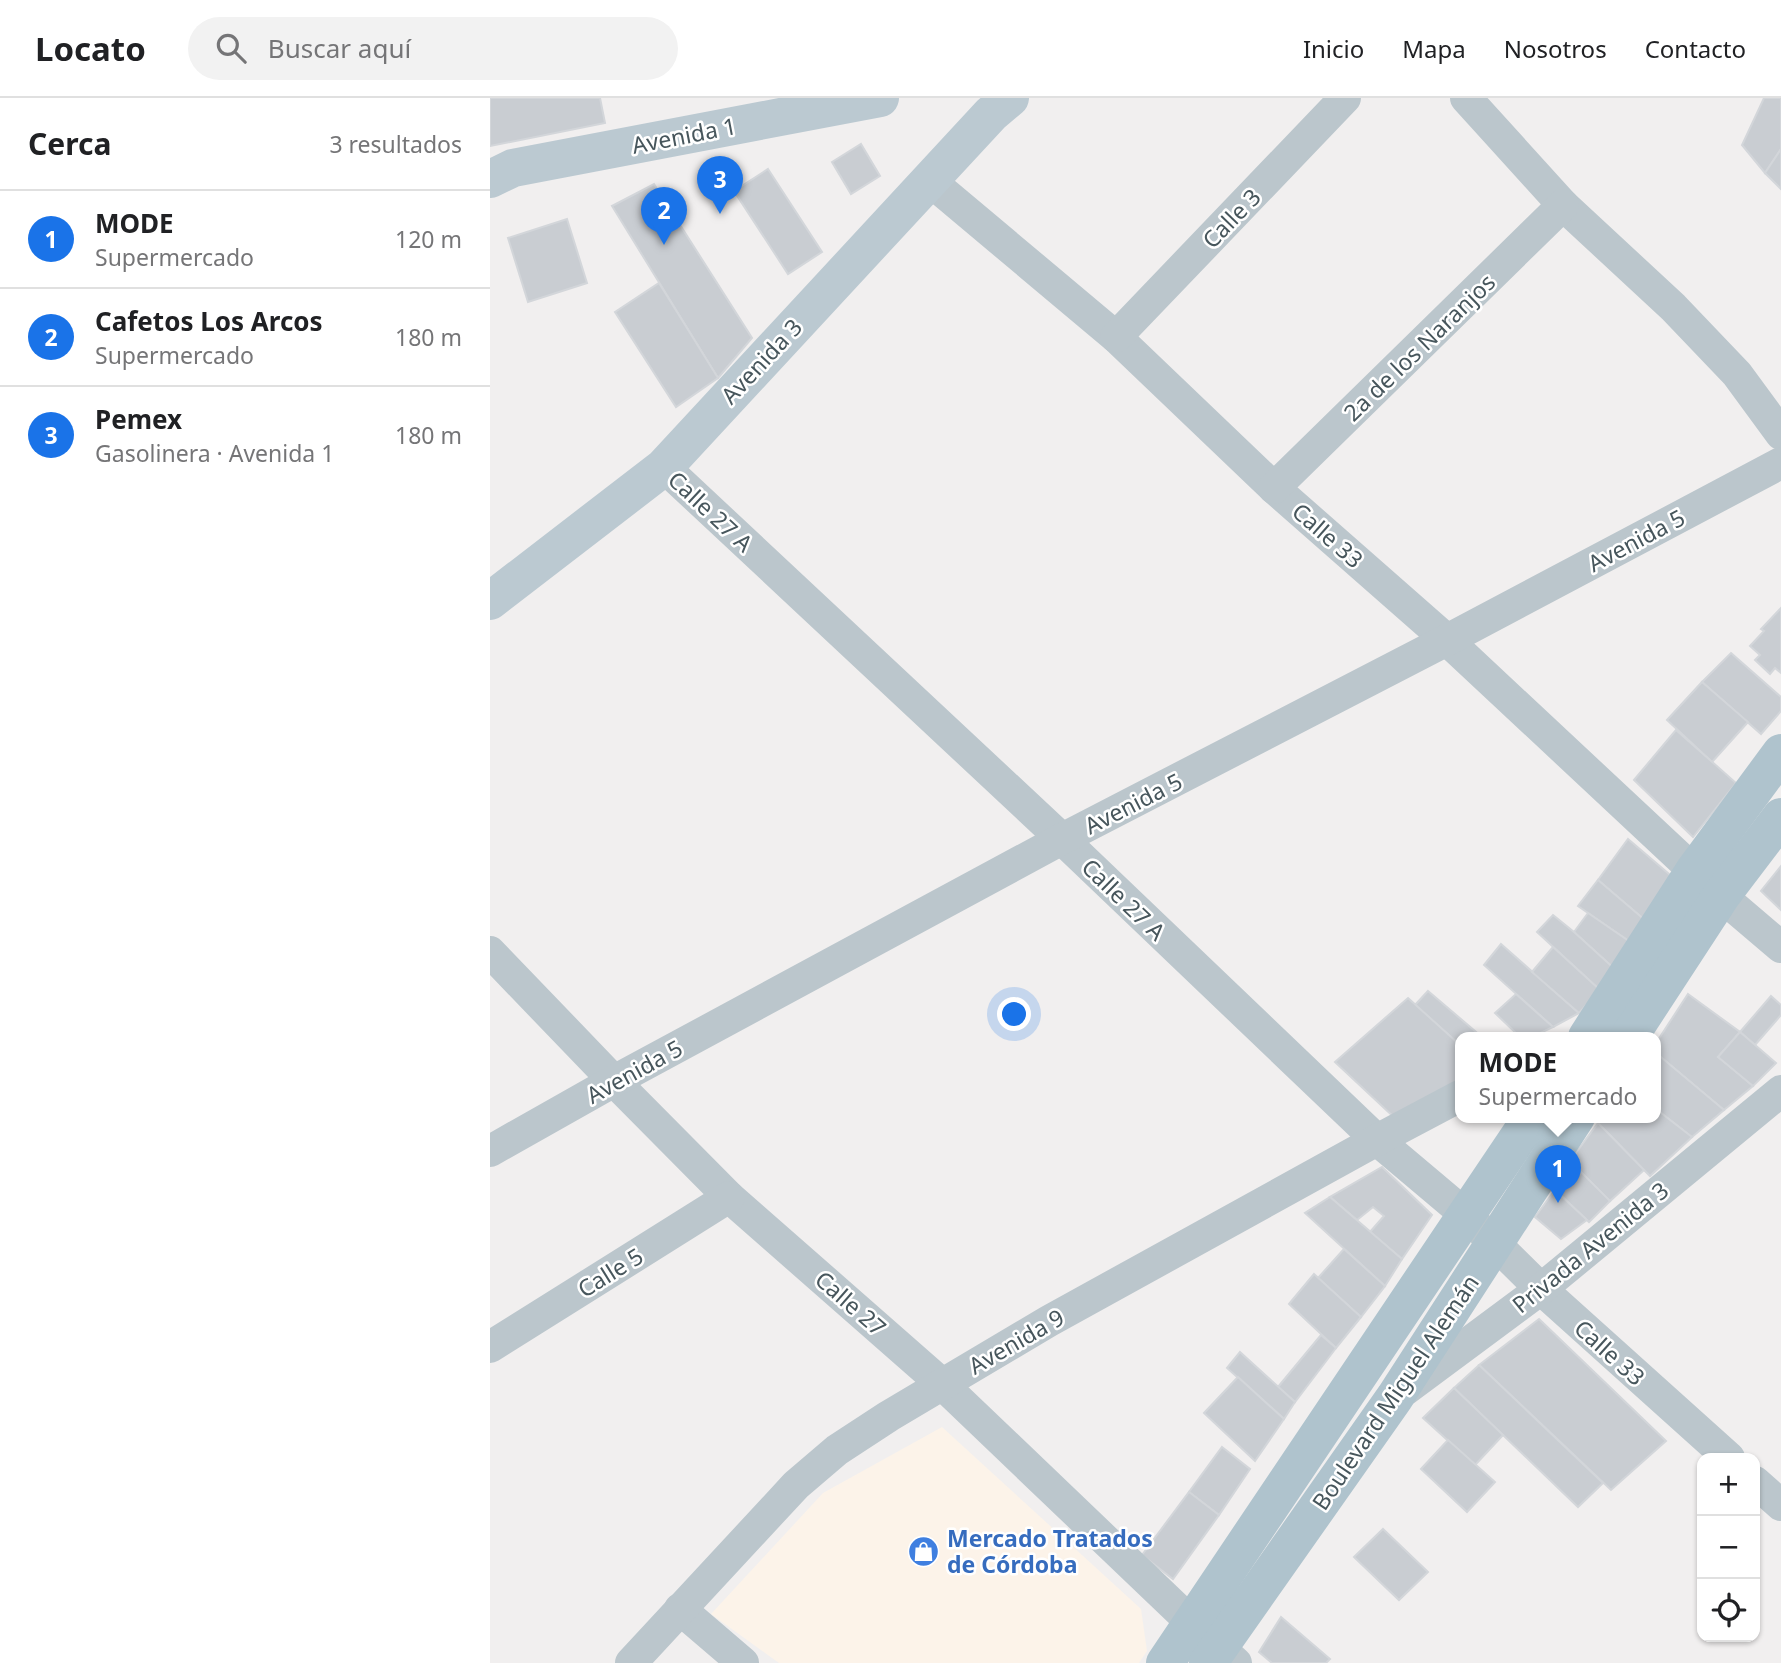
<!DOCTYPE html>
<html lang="es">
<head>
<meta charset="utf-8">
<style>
  :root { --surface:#fff; --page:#f2f2f2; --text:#202124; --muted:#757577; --line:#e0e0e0; --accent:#1a73e8 }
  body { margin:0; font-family:"Noto Sans",sans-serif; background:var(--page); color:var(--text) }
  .controls { position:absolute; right:21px; bottom:21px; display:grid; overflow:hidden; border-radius:14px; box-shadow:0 2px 5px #0004 }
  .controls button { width:63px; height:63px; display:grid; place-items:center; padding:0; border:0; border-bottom:2px solid var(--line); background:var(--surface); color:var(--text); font:35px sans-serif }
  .you { position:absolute; left:525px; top:917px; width:24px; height:24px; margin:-18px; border:5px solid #fff; border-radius:50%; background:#1a73e8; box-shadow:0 0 0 10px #1a73e833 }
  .badge { display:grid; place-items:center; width:46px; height:46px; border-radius:50%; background:var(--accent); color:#fff; font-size:23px; font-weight:700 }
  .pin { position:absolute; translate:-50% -58px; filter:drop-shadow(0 2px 4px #0008) }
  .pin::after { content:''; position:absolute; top:37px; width:24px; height:21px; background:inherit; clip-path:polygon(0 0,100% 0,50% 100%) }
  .popup { position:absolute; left:965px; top:934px; width:206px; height:91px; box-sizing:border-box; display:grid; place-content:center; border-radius:14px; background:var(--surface); filter:drop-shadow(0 2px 5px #0005); font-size:23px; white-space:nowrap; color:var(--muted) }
  .popup b { font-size:26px; color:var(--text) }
  .popup::after { content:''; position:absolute; left:50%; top:100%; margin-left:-14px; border:14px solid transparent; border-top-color:var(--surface) }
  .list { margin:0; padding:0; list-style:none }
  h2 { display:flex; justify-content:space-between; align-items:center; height:91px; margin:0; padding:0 28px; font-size:30px }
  h2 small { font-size:23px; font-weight:400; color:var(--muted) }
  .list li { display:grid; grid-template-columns:46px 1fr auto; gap:21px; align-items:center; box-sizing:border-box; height:98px; padding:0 28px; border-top:2px solid var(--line) }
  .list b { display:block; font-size:26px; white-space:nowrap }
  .list p { margin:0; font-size:23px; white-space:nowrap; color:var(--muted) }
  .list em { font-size:23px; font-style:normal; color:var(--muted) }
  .icon { flex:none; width:38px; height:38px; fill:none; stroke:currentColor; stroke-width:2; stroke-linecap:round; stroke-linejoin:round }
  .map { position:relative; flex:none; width:1291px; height:1565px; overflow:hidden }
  header { display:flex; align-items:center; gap:42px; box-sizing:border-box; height:98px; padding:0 35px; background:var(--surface); border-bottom:2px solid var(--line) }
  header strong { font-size:33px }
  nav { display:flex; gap:38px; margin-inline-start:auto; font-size:24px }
  .search { width:490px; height:63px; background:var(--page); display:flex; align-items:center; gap:18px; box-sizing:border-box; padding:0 24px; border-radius:38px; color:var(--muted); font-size:26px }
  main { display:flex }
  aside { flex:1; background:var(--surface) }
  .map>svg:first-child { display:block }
  .commercial { fill:#fcf3e9 }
  .building { fill:#c9cdd2; stroke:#d3d6da; stroke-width:2 }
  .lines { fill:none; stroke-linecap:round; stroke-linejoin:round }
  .street { stroke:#bbc6cc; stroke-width:32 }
  .secondary { stroke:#bbc9d1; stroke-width:38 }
  .primary { stroke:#afc3cd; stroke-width:38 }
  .labels { text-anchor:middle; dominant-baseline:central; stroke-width:5; stroke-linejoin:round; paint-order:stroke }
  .street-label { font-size:23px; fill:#47565c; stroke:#fff }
  .shop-label { font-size:23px; font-weight:bold; fill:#366cbe; stroke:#fff; text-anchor:start }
</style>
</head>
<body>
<header>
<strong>Locato</strong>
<div class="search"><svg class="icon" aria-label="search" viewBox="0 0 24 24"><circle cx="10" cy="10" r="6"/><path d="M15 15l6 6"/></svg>Buscar aquí</div>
<nav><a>Inicio</a><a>Mapa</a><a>Nosotros</a><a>Contacto</a></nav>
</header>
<main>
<aside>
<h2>Cerca<small>3 resultados</small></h2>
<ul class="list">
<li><span class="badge">1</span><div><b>MODE</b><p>Supermercado</p></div><em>120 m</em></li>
<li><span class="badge">2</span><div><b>Cafetos Los Arcos</b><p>Supermercado</p></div><em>180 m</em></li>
<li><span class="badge">3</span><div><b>Pemex</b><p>Gasolinera · Avenida 1</p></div><em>180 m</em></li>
</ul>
</aside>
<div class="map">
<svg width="1291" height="1565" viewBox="0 0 1291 1565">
  <rect width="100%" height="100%" fill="#f1efef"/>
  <polygon class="commercial" points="452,1329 651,1511 657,1553 649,1565 289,1565 221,1516 333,1395"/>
  <g class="building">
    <polygon points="0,0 110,0 115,25 0,48"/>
    <polygon points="1274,0 1291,0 1291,51 1275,75 1252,47"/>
    <polygon points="371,46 390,78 361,96 342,64"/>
    <polygon points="1291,51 1291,91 1275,75"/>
    <polygon points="278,71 332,154 298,176 244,93"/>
    <polygon points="164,86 262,240 228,280 122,108"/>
    <polygon points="77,121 97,185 38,204 18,140"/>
    <polygon points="169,185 228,280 186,309 125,214"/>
    <polygon points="1291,510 1291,575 1285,570 1280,576 1265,562 1270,557 1260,548 1274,533 1271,531"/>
    <polygon points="1241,555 1291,599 1291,613 1271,636 1212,584"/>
    <polygon points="1212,584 1258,624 1222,664 1177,622"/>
    <polygon points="1186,632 1246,685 1203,739 1144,682"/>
    <polygon points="1138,741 1186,782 1156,823 1108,782"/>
    <polygon points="1291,768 1291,812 1271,793"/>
    <polygon points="1108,782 1156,823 1146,848 1088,808"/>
    <polygon points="1098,815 1146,848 1128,874 1084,834"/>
    <polygon points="1063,817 1084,834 1128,874 1110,892 1047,834"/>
    <polygon points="1011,846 1089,915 1063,929 994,867"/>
    <polygon points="1063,849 1110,892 1089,915 1042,874"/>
    <polygon points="938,893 992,939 970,939 970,947 925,907"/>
    <polygon points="1026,896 1063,929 1042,939 1030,939 1005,915"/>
    <polygon points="1198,896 1250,934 1228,959 1263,988 1234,1012 1166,955 1166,945"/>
    <polygon points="1281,898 1291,907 1291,917 1265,947 1250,934"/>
    <polygon points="918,900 970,947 970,988 907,1022 845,964"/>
    <polygon points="1250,934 1286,965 1263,988 1228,959"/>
    <polygon points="1166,955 1234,1012 1202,1039 1166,1011"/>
    <polygon points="1166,1011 1202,1039 1160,1078 1108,1025 1113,1019 1166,1019"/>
    <polygon points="1108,1025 1154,1072 1120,1103 1080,1063"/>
    <polygon points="1080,1063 1120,1103 1099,1124 1062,1089"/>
    <polygon points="892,1069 942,1117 912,1161 880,1134 894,1118 883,1109 867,1122 840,1099"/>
    <polygon points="1065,1092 1097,1122 1071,1141 1045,1119"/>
    <polygon points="840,1099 912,1161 895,1188 815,1115"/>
    <polygon points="854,1151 895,1188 871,1219 828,1180"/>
    <polygon points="824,1176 871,1219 846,1250 799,1206"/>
    <polygon points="1049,1221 1176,1343 1121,1392 989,1267"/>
    <polygon points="831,1237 846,1250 805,1304 788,1289"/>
    <polygon points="750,1254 805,1304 794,1321 737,1270"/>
    <polygon points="989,1267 1113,1385 1088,1409 964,1290"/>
    <polygon points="748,1279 794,1321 765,1363 714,1315"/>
    <polygon points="964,1290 1013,1337 985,1367 933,1320"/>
    <polygon points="958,1342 1005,1384 977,1414 931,1371"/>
    <polygon points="732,1349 760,1371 729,1417 699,1394"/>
    <polygon points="699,1394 729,1417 683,1481 652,1457"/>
    <polygon points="893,1431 938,1474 909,1502 864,1459"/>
    <polygon points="791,1519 840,1561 836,1565 782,1565 769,1554"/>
  </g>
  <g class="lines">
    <g class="street">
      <polyline points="976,0 1073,107 1183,209 1247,276 1291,336"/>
      <polyline points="439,82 626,239 784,390 957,542 1231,798 1291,849"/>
      <polyline points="626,239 855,0"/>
      <polyline points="174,369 572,741 887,1042 976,1117 1051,1191 1239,1360"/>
      <polyline points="784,390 1073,107"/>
      <polyline points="0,854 124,983 239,1099 452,1286 702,1525 746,1565"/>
      <polyline points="0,1053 124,983 572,741 957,542 1291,365"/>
      <polyline points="0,1249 239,1099"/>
      <polyline points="915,1292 1051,1191 1291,993"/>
      <polyline points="1265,1384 1291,1407"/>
      <polyline points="190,1511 253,1565"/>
      <polyline points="141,1565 306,1387 347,1352 399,1318 559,1223 887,1042 970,998"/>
    </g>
    <g class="secondary">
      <polyline points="0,81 23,70 390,0"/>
      <polyline points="0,503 174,369 501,16 520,0"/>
    </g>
    <g class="primary">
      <polyline points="1097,939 1204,773 1291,655"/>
      <polyline points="1139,939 1231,798 1291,719"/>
      <polyline points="675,1565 1042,1019"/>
      <polyline points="718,1565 905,1299 1086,1019"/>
    </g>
  </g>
  <defs>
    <symbol id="shop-disc" viewBox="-11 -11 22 22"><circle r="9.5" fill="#3f7fe0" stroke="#fff"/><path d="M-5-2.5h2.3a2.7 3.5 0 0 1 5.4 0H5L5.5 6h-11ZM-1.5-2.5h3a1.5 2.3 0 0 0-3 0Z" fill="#fff"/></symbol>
  </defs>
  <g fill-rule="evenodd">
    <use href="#shop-disc" x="416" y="1436" width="35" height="35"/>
  </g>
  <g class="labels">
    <g class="street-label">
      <text transform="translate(194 37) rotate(-11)">Avenida 1</text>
      <text transform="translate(741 120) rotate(-46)">Calle 3</text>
      <text transform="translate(929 249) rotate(-44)">2a de los Naranjos</text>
      <text transform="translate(271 263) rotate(-47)">Avenida 3</text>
      <text transform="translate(221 413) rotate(43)">Calle 27 A</text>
      <text transform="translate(838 437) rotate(41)">Calle 33</text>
      <text transform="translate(1146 442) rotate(-28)">Avenida 5</text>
      <text transform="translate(643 705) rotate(-27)">Avenida 5</text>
      <text transform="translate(634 801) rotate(44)">Calle 27 A</text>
      <text transform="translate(144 973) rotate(-29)">Avenida 5</text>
      <text transform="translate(1100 1149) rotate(-39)">Privada Avenida 3</text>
      <text transform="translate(120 1174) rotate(-32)">Calle 5</text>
      <text transform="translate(361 1205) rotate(41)">Calle 27</text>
      <text transform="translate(526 1243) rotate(-30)">Avenida 9</text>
      <text transform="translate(1120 1254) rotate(42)">Calle 33</text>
      <text transform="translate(905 1294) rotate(-56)">Boulevard Miguel Alemán</text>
    </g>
    <g class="shop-label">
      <text x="457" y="1440">Mercado Tratados<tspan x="457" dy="26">de Córdoba</tspan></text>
    </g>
  </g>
</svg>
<div class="controls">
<button>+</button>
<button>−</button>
<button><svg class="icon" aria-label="locate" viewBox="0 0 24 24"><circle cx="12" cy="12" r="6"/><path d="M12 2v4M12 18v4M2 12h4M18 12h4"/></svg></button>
</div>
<div class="you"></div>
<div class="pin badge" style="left:1068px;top:1105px">1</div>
<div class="popup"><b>MODE</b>Supermercado</div>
<div class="pin badge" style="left:174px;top:147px">2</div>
<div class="pin badge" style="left:230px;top:116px">3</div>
</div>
</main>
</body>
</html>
